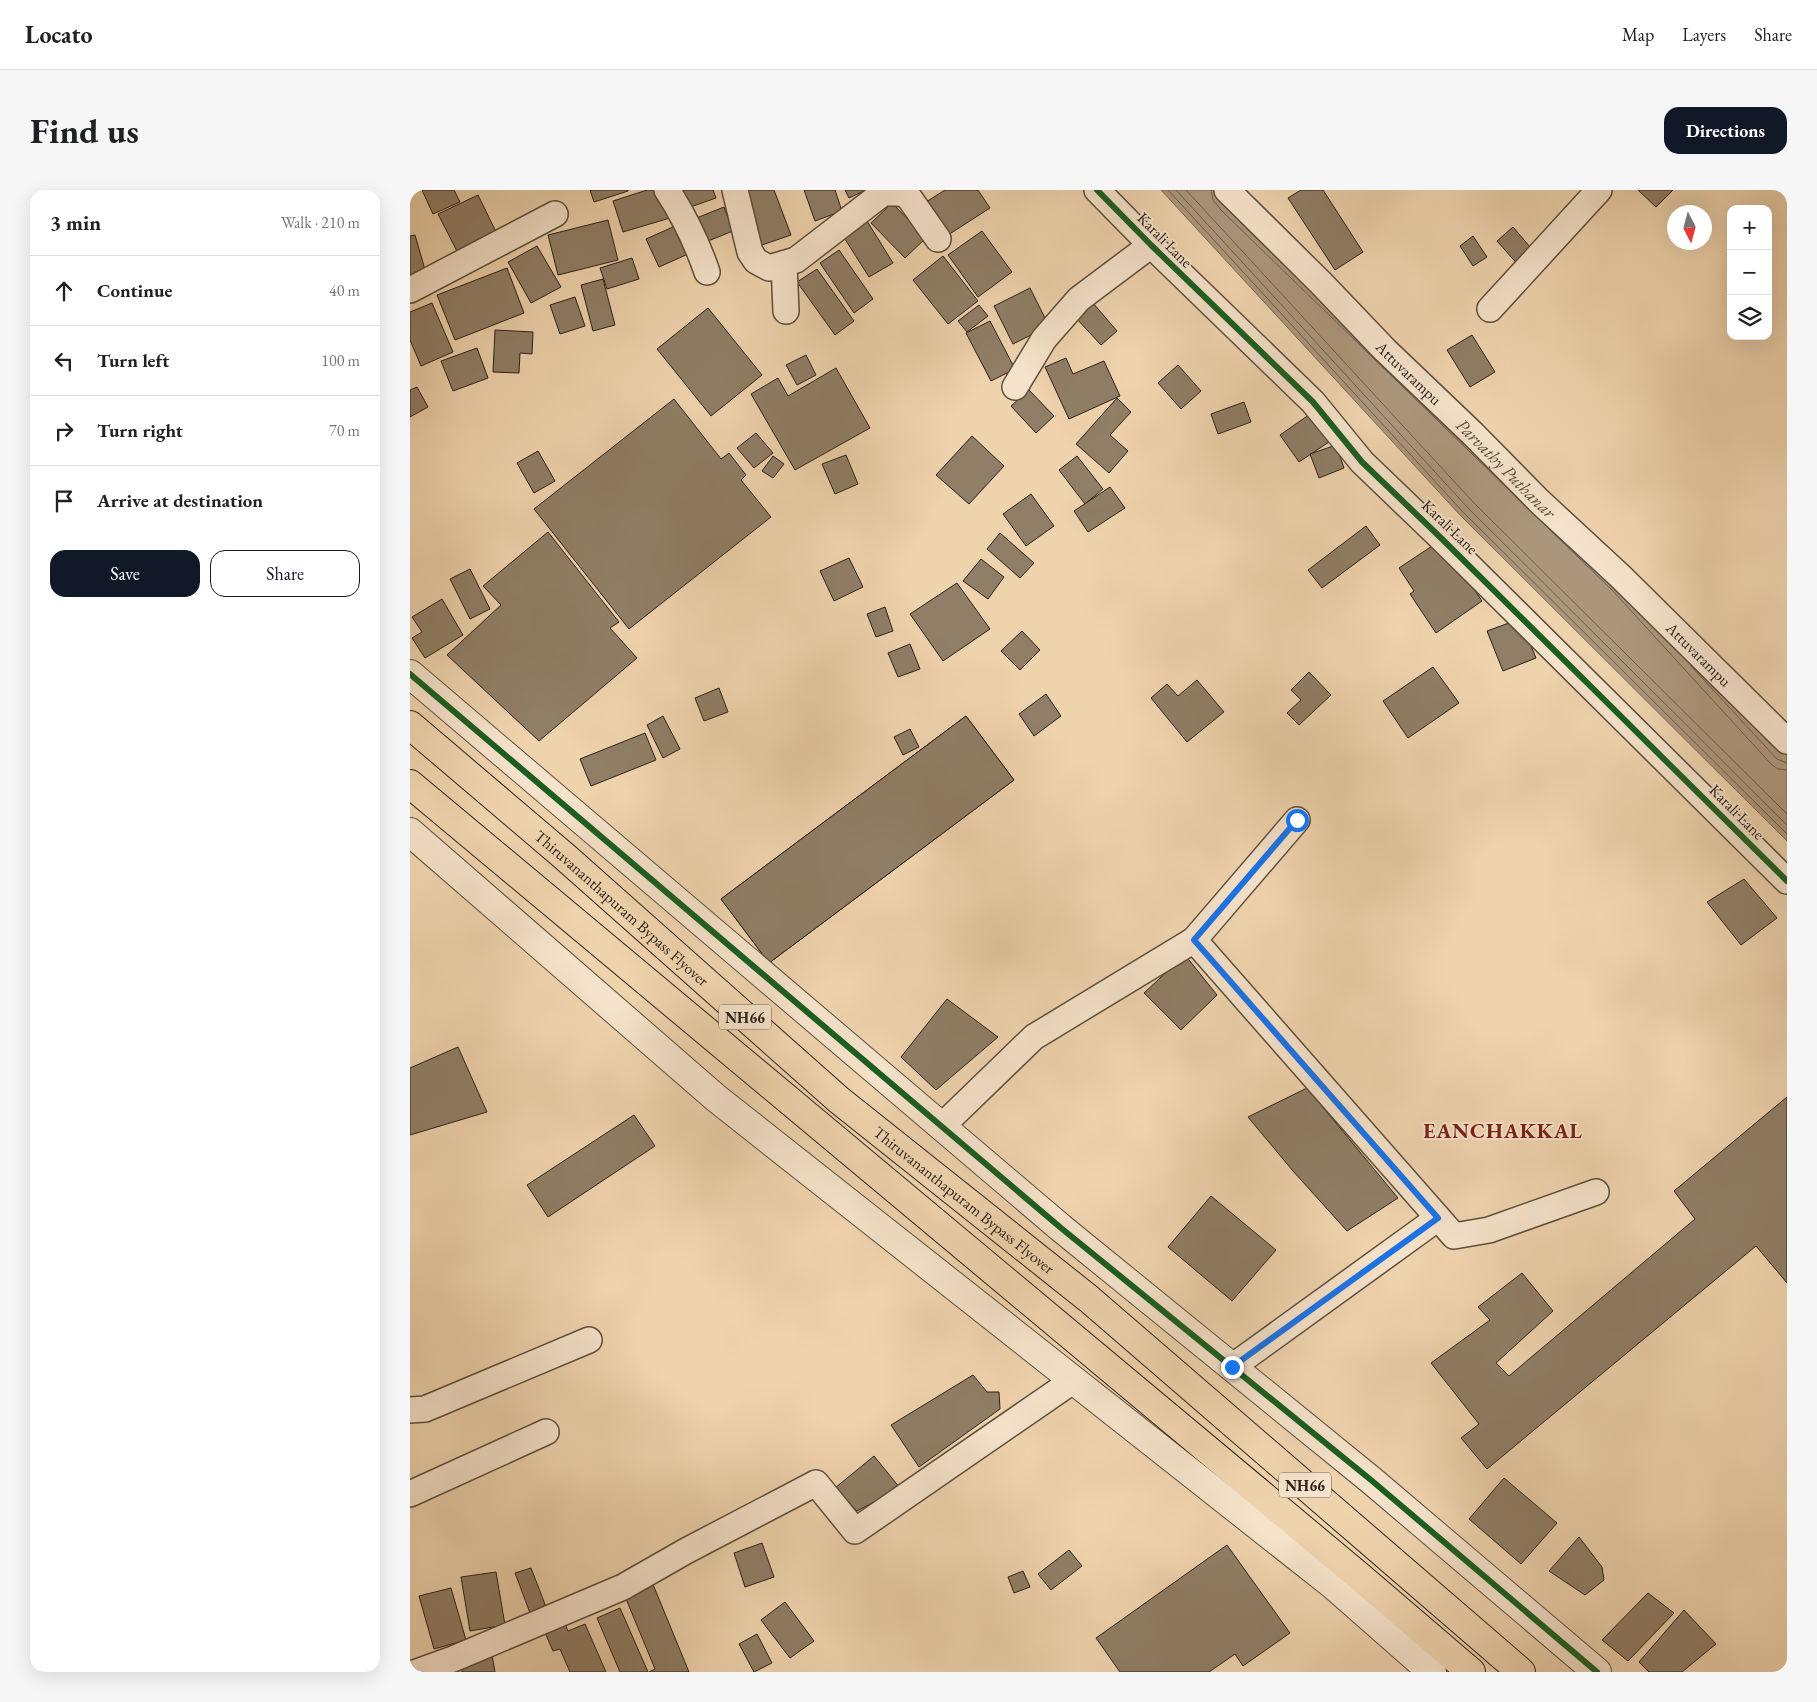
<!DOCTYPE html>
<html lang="en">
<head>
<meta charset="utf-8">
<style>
  :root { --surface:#fff; --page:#f6f6f6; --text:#202124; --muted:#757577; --line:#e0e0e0; --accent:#111827 }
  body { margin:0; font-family:"EB Garamond",serif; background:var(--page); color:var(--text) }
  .controls { position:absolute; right:15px; top:15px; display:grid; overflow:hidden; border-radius:10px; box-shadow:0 5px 20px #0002 }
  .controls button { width:45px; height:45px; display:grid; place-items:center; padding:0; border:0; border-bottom:1px solid var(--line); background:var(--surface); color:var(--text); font:25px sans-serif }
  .compass { position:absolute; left:1257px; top:15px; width:45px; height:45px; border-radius:50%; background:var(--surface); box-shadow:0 5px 20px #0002; rotate:174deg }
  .stop { position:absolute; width:15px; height:15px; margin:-11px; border:4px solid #1a73e8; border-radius:50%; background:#fff }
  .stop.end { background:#1a73e8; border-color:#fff; box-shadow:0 1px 5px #0008 }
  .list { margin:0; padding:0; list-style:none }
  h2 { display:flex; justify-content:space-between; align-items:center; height:65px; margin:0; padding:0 20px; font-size:21px }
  h2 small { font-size:16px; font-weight:400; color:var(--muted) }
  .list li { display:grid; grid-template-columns:32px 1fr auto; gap:15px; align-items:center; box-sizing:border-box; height:70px; padding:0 20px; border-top:1px solid var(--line) }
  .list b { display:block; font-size:19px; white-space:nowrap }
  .list em { font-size:16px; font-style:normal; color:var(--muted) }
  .actions { display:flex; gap:10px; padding:15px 20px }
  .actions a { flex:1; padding:11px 0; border:1px solid var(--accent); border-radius:15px; text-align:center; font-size:18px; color:var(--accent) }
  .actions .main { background:var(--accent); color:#fff }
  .icon { flex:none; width:28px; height:28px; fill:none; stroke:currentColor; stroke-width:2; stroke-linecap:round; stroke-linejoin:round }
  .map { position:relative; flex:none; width:1377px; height:1482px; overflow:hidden; border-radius:15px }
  header { display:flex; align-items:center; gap:30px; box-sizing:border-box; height:70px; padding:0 25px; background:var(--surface); border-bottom:1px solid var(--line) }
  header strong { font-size:24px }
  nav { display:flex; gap:28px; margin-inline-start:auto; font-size:18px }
  .intro { display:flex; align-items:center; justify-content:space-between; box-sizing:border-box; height:120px; padding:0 30px }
  h1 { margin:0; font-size:35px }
  .button { padding:12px 22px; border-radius:15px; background:var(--accent); color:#fff; font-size:18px; font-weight:700 }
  main { display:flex; gap:30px; padding:0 30px }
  aside { flex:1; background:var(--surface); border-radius:15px; box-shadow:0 5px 20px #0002 }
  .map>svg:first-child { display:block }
  .water { fill:#ac967b; stroke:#786754 }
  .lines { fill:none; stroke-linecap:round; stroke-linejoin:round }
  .shore { stroke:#6b5c4a; stroke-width:1 }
  .building { fill:#907e66; stroke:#2a2119 }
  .minor-casing { stroke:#5b4e3e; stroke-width:28 }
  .tertiary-casing { stroke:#5b4e3e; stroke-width:30 }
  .trunk-casing { stroke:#2a2119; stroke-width:30 }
  .minor { stroke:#f5e2ca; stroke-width:25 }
  .tertiary { stroke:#f5e2ca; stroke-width:28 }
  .trunk { stroke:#efd3ad; stroke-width:28 }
  .cycleway-casing { stroke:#f5e2ca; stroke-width:9 }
  .cycleway { stroke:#1b5e20; stroke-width:6 }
  .route { stroke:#1a73e8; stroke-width:6 }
  .labels { text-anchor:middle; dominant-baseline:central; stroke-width:4; stroke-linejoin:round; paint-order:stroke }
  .shield { fill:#f5e2ca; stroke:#675b4e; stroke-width:1 }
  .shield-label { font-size:15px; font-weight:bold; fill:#2a2119 }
  .street-label { font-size:16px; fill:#2a2119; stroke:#f5e2ca }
  .water-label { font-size:18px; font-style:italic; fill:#584a3b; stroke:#f5e2ca }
  .district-label { font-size:21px; font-weight:bold; letter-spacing:1px; fill:#7a1f14; stroke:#f5e2ca }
</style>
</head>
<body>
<header>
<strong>Locato</strong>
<nav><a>Map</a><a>Layers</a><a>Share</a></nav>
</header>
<div class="intro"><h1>Find us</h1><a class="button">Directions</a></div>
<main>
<aside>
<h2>3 min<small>Walk · 210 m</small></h2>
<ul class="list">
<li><svg class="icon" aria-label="ahead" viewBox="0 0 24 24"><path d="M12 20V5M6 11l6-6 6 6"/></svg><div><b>Continue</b></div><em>40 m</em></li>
<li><svg class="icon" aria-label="left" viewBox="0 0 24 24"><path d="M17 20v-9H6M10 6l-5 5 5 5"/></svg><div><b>Turn left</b></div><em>100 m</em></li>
<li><svg class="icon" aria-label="right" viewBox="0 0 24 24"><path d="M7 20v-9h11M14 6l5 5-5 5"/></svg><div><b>Turn right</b></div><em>70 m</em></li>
<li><svg class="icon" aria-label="arrive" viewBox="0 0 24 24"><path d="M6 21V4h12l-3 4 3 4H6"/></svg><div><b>Arrive at destination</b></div></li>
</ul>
<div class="actions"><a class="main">Save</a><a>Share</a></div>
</aside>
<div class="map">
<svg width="1377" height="1482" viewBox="0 0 1377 1482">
  <rect width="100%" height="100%" fill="#efd3ad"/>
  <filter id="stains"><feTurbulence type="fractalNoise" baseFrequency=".004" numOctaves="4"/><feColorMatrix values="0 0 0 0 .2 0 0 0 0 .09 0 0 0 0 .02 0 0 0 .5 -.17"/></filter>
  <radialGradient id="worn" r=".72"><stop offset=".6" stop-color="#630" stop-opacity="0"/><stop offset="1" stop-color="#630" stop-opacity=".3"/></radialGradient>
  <polygon class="water" points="751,0 818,0 1216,388 1377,564 1377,651 1050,325"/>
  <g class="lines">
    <g class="shore">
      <polyline points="758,0 1053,322 1377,644"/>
      <polyline points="766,0 1058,318 1377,635"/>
      <polyline points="776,0 1063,312 1377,624"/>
      <polyline points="801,0 803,10 811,20 1098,299"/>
      <polyline points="1138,338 1203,401 1362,575 1368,579 1377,580"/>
      <polyline points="1281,476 1367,569 1377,573"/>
    </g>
  </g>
  <g class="building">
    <polygon points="12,0 44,0 50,12 23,24"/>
    <polygon points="180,0 218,0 218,1 184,12"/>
    <polygon points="237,0 251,0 260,28 213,42 203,11"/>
    <polygon points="265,0 303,0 306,8 272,20"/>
    <polygon points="331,0 364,0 381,45 349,56"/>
    <polygon points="394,0 425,0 432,21 405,31"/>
    <polygon points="435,0 456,0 439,8"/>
    <polygon points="535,0 568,0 580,18 538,45 516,12"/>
    <polygon points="891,0 913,0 953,62 925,80 878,8"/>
    <polygon points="1228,0 1263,0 1246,17"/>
    <polygon points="68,5 90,50 51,69 28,24"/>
    <polygon points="482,13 516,48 495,68 461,33"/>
    <polygon points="314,17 323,41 288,55 279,31"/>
    <polygon points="198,30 208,70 148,85 138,45"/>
    <polygon points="457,31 483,73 459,87 433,46"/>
    <polygon points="274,32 287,60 249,77 236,49"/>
    <polygon points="1103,37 1126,64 1110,77 1087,51"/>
    <polygon points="572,41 602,82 568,107 538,65"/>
    <polygon points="5,45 16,83 0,88 0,46"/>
    <polygon points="1063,46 1077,67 1063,76 1050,56"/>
    <polygon points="127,56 151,97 121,113 98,72"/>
    <polygon points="429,60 463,109 444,123 410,73"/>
    <polygon points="533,66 568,111 538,134 503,90"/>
    <polygon points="222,68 229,89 197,99 190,78"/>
    <polygon points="97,78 114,123 45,150 27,105"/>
    <polygon points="407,79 444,131 425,145 387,92"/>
    <polygon points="193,89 205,135 183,141 171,95"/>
    <polygon points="620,98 639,136 603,154 584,116"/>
    <polygon points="165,107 175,136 150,144 140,115"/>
    <polygon points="22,113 43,162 11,176 0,150 0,122"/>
    <polygon points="683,113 707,141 691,155 666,128"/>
    <polygon points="569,115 578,126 557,142 548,131"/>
    <polygon points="298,118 352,185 301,226 247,159"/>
    <polygon points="580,131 605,179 581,191 556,143"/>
    <polygon points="85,140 123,142 122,164 110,163 109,183 83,182"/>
    <polygon points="1062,145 1085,182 1060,197 1037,160"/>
    <polygon points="67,158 78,188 43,201 31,171"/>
    <polygon points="396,165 406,185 387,195 376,175"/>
    <polygon points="656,168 663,184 694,171 710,206 659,229 635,177"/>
    <polygon points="768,175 791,201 771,219 748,193"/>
    <polygon points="426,178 460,238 385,280 341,204 368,188 378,206"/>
    <polygon points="7,197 18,217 0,227 0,200"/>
    <polygon points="619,200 644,226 626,243 601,216"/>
    <polygon points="707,208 721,222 700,245 718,261 699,283 666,254"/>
    <polygon points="264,209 311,269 319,263 336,285 331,290 361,327 219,439 124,319"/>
    <polygon points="834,212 841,232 808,244 801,224"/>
    <polygon points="906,220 925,248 889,272 870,245"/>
    <polygon points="346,243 363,263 344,278 327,258"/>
    <polygon points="562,246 594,276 559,314 526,285"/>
    <polygon points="926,255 934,278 909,288 900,264"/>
    <polygon points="128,261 145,291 124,303 107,273"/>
    <polygon points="436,265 448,294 425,304 412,274"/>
    <polygon points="363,266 374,274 363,288 352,281"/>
    <polygon points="667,266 693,299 675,314 649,280"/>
    <polygon points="700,297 715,318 678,342 664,321"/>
    <polygon points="621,304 644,336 616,356 593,324"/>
    <polygon points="956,336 970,355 912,398 898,380"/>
    <polygon points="138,342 209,432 200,438 227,468 129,551 37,465 91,415 73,396"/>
    <polygon points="590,343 624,373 610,388 577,359"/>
    <polygon points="1031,350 1072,411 1026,443 1000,404 1004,401 989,378"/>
    <polygon points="439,368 453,397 424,411 410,381"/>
    <polygon points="571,369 594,387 578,409 553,391"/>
    <polygon points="60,379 80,419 60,429 40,389"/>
    <polygon points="547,393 580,439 533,471 500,424"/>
    <polygon points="32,409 53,445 15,468 2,448 12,442 2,427"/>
    <polygon points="475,417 483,441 466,447 457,424"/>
    <polygon points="1110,429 1126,468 1093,481 1077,441"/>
    <polygon points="612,441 630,460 610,480 591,461"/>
    <polygon points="500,454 510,479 488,487 478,463"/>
    <polygon points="1023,477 1049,513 998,548 973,511"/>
    <polygon points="899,482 921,505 889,535 877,523 891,510 881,500"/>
    <polygon points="787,490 814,522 777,552 741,508 757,494 768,506"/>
    <polygon points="309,498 318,522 294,531 285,508"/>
    <polygon points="636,504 651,526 624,546 609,524"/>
    <polygon points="253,526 270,559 253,568 237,535"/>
    <polygon points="556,526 604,590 359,773 311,709"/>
    <polygon points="556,526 604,590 359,773 311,709"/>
    <polygon points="500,539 509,557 493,565 484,547"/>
    <polygon points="235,543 246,570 181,596 170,569"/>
    <polygon points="1334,689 1367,728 1331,755 1297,712"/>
    <polygon points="775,765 807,805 771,840 734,803"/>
    <polygon points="537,809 588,847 526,900 491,867"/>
    <polygon points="48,857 77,922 0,945 0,878"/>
    <polygon points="897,898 988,1008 937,1041 883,981 838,927"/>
    <polygon points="1377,907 1377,1093 1346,1056 1077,1279 1051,1248 1069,1234 1021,1173 1080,1130 1068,1117 1112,1083 1143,1121 1086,1173 1099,1186 1285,1029 1264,1001"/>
    <polygon points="224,925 245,956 138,1027 117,995"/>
    <polygon points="801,1006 866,1060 822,1111 758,1057"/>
    <polygon points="563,1185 577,1202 589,1202 590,1219 509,1277 481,1235"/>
    <polygon points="464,1266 490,1298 447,1321 425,1298"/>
    <polygon points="1094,1288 1147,1333 1111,1374 1059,1329"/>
    <polygon points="1169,1347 1192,1377 1194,1390 1175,1405 1139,1381"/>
    <polygon points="352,1353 364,1387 335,1397 324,1363"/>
    <polygon points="817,1355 880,1443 833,1476 825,1464 799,1482 710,1482 686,1448"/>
    <polygon points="659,1360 672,1376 641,1400 628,1384"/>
    <polygon points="121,1378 136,1417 120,1423 105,1383"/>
    <polygon points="613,1381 620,1397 604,1403 598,1387"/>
    <polygon points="86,1382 95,1435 60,1441 51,1387"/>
    <polygon points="242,1392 279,1482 239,1482 245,1479 214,1404"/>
    <polygon points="41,1398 56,1450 24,1459 9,1406"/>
    <polygon points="1238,1403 1264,1423 1218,1471 1192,1450"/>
    <polygon points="375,1412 404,1451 380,1468 351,1430"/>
    <polygon points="210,1418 238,1482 210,1482 187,1428"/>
    <polygon points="1274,1420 1306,1454 1272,1482 1239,1482 1229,1472"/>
    <polygon points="153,1429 158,1441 175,1434 196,1482 160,1482 150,1459 143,1461 133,1438"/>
    <polygon points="347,1444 362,1473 344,1482 329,1454"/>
    <polygon points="82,1465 85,1482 52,1482 50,1472"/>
  </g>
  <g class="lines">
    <defs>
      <g id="minor">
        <path d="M257,0C274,26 287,53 297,82"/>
        <polyline points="325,0 340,62 346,71 359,78 386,70 473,3 489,3 498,6 528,49"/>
        <polyline points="687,0 741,55 903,212 952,272 1030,347 1377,691"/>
        <path id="s1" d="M817,0L911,93L975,160L1063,244L1129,311L1210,386L1377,551"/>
        <polyline points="374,74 376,121"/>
        <polyline points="0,100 145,24"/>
        <polyline points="1080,119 1189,0"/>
        <polyline points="605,197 634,149 669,109 741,55"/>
        <polyline points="784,750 1044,1046 1079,1040 1186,1002"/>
        <polyline points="532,936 624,847 784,750 887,630"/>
        <polyline points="822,1177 1028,1028"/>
        <polyline points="0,1220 15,1219 179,1150"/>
        <polyline points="0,1304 136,1242"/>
        <polyline points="7,1482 43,1469 213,1397 276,1361 406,1293 445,1341 664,1190"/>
      </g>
      <g id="tertiary">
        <polyline points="0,484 651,1038 961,1290 1187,1482"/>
        <polyline points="0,642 306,908 923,1395 1022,1482"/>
      </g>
      <g id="trunk">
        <path id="s2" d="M0,535L154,666L429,910L679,1109L1111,1482"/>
        <polyline points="0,594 949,1386 1061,1482"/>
      </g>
    </defs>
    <use href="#minor" class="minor-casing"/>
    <use href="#tertiary" class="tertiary-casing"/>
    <use href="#trunk" class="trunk-casing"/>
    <use href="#minor" class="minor"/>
    <use href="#tertiary" class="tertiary"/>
    <use href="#trunk" class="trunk"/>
    <defs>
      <g id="cycleway">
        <polyline points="687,0 741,55 903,212 952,272 1030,347 1377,691"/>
        <polyline points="0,484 651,1038 961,1290 1187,1482"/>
      </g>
    </defs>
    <use href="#cycleway" class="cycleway-casing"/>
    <use href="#cycleway" class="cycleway"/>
  </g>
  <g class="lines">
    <polyline class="route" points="822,1177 1028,1028 784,750 887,630"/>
  </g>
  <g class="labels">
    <g class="shield">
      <rect x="309" y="814.5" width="52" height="25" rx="4"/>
      <rect x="869" y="1282.5" width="52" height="25" rx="4"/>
    </g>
    <g class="shield-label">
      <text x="335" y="827">NH66</text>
      <text x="895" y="1295">NH66</text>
    </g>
    <g class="street-label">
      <text transform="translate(755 50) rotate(45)">Karali Lane</text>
      <text stroke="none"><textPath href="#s1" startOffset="258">Attuvarampu</textPath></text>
      <text transform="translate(1040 337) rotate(44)">Karali Lane</text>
      <text stroke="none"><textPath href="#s1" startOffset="662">Attuvarampu</textPath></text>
      <text transform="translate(1327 622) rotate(45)">Karali Lane</text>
      <text stroke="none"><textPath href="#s2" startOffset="280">Thiruvananthapuram Bypass Flyover</textPath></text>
      <text stroke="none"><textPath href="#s2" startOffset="730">Thiruvananthapuram Bypass Flyover</textPath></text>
    </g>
    <g class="water-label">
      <text stroke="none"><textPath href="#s1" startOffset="394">Parvathy Puthanar</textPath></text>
    </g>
    <g class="district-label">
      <text x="1093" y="940">EANCHAKKAL</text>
    </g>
  </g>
  <rect width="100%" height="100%" filter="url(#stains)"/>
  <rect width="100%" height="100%" fill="url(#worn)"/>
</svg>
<div class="controls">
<button>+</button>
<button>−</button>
<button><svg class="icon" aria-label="layers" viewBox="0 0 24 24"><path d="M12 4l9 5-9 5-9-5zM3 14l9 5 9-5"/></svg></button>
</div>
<svg class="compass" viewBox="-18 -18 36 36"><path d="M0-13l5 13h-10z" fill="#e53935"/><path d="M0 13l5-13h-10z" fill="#757577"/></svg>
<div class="stop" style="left:887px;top:630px"></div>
<div class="stop end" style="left:822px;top:1177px"></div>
</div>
</main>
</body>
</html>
